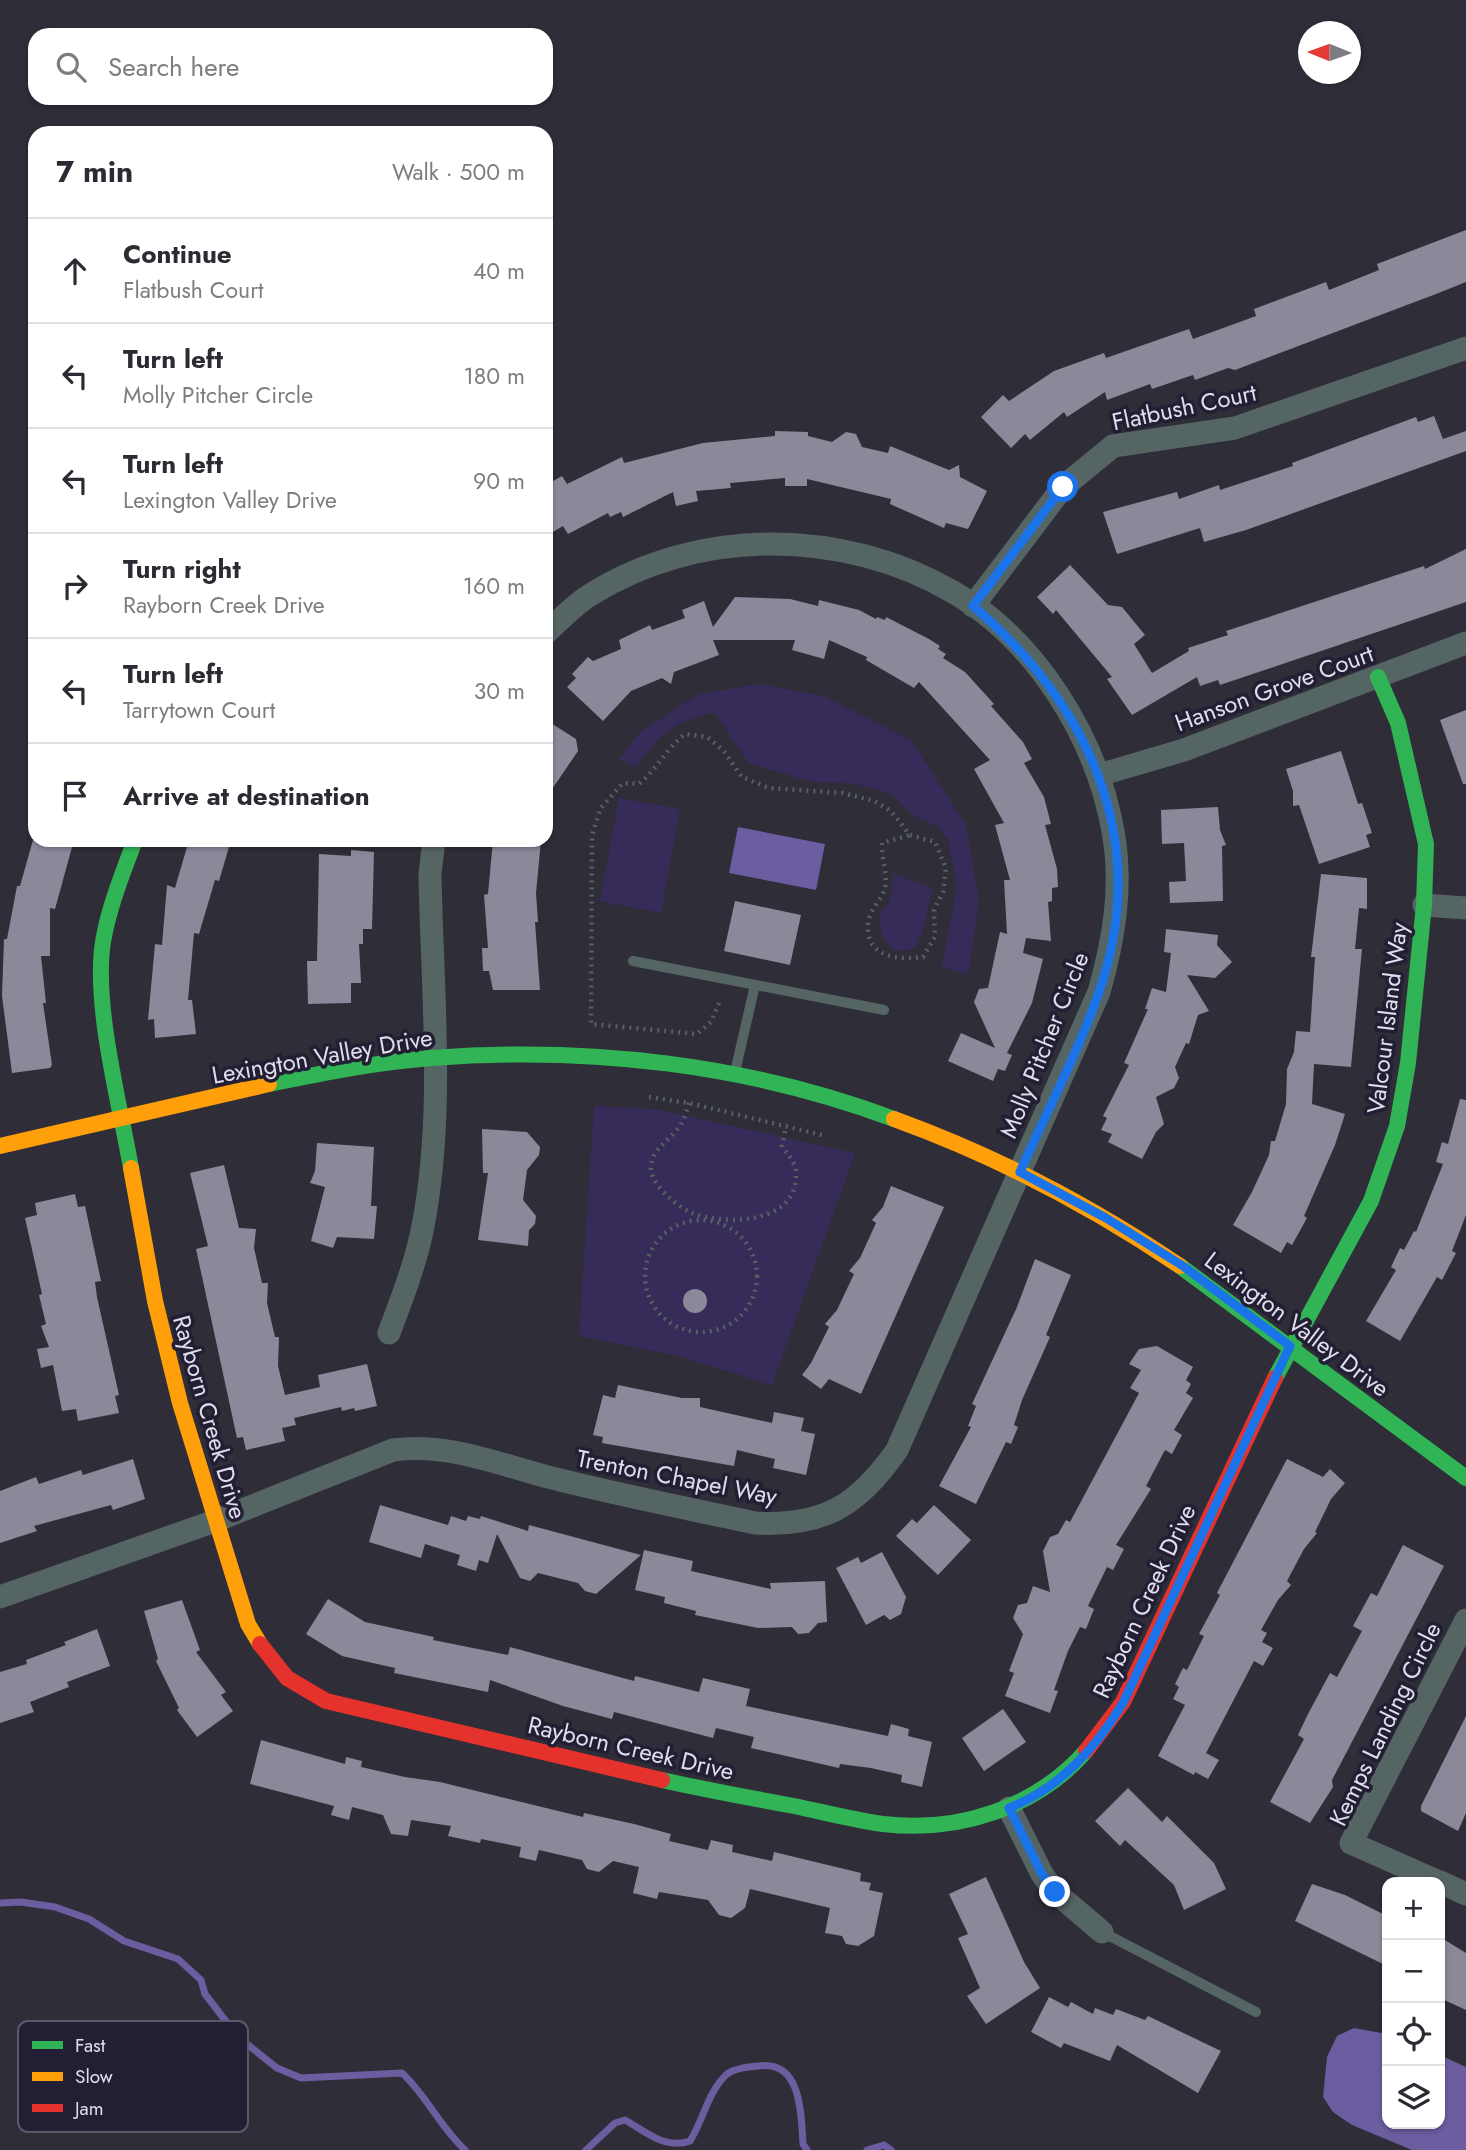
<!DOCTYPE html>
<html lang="en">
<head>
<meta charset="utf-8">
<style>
  :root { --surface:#fff; --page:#f2f2f3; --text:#2b2b33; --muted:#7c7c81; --line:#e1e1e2 }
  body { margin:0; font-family:Jost,sans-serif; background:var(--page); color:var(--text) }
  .controls { position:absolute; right:21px; bottom:21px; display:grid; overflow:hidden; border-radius:14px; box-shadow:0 2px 5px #0004 }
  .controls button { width:63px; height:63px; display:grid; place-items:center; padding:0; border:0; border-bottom:2px solid var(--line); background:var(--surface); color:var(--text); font:35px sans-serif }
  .compass { position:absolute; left:1298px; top:21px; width:63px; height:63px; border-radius:50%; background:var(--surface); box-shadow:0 2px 5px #0004; rotate:271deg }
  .stop { position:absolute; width:21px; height:21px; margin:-16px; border:5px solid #1a73e8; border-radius:50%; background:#fff }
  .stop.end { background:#1a73e8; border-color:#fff; box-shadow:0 2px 7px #0008 }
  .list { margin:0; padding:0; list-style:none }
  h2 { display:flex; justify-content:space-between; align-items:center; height:91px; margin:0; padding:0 28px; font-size:30px }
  h2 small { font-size:23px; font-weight:400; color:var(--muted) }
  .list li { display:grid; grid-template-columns:46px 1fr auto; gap:21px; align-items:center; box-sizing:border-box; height:105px; padding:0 28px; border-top:2px solid var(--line) }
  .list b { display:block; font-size:26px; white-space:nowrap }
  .list p { margin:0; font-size:23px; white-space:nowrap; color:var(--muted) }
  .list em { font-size:23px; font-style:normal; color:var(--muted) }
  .icon { flex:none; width:38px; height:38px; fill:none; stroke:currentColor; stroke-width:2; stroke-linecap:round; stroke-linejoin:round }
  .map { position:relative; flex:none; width:1466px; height:2150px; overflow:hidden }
  .search { position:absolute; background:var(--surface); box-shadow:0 2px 5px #0004; left:28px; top:28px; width:525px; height:77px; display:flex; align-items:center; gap:18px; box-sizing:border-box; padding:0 24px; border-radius:21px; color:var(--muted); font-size:26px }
  .panel { position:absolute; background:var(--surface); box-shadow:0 2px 5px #0004; left:28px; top:126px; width:525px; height:721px; border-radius:21px }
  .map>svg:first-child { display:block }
  .green { fill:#372b59 }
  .water { fill:#6b5d9f }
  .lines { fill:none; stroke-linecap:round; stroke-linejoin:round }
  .stream { stroke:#6b5d9f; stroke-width:7 }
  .building { fill:#8b889a }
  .path { stroke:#566262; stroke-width:4.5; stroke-dasharray:2 5; stroke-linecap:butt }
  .lane { stroke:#556564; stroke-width:10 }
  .street { stroke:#556564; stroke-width:23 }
  .fast { stroke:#30b455; stroke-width:16 }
  .slow { stroke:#ff9f0a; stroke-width:16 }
  .jam { stroke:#e5322d; stroke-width:16 }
  .route { stroke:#1a73e8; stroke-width:9 }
  .labels { text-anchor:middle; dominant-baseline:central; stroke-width:7; stroke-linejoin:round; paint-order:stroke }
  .street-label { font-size:24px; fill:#e0deec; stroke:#221e33 }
  .key { fill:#221e33; stroke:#5b586a; stroke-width:2 }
  .key-label { font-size:19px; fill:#e0deec }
</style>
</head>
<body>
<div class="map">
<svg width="1466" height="2150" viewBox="0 0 1466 2150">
  <rect width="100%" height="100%" fill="#2f2d38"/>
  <g class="green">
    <path d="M758,684L824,696L912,741L966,825L979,902L968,975L942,966L957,886L948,840L936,825L913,816L892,794L856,784L808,781L748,763L715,712C671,723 663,731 636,767L619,759L640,732L697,695Z"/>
    <polygon points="619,798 680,809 661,913 600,901"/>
    <path d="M893,873L934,889C926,909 926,932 913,949L896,951C882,939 879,931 880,913C892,903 893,888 893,873Z"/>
    <polygon points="594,1106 660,1110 855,1153 772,1385 678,1356 579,1336"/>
  </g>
  <g class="water">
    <polygon points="738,827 825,844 816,890 729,873"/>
    <polygon points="1354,2028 1387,2034 1387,2124 1440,2124 1440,2055 1466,2067 1466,2150 1412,2150 1352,2125 1333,2112 1323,2097 1327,2057 1337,2036"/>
  </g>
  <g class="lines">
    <g class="stream">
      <path d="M0,1903L21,1902L55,1907L89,1919L124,1941L178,1959L201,1980L205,1994L238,2037L277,2068L301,2078L402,2073C427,2096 440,2127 465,2150"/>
      <path d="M586,2150L615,2123L625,2120C645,2131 665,2150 690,2141C703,2121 708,2091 727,2074C736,2068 748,2067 759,2066C802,2060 801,2115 803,2144L807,2150"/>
      <polyline points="867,2150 884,2145 891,2150"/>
    </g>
  </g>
  <g class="building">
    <polygon points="1466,230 1466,282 1436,294 1235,370 1228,368 1195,380 1193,375 1152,389 1150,384 1107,400 1105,392 1067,417 1064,412 1030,440 1025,434 1011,448 981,417 1003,395 1009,401 1054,371 1104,353 1106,358 1189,329 1193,339 1256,316 1254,309 1326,282 1329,290 1379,270 1377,264"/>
    <polygon points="1434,416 1443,439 1466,431 1466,451 1246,530 1204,542 1200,528 1117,554 1103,512 1177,492 1179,499 1219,485 1220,490 1293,466 1292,463 1416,417 1418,422"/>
    <polygon points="775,431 808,432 808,436 832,442 846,432 856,434 862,447 888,453 890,446 949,470 959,465 960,477 987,491 968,529 946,523 944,528 890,504 891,499 807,479 807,486 785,486 785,478 730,483 731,488 696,491 698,501 676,506 673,492 623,517 621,512 610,517 608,513 568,534 563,526 546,536 546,485 562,476 567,484 622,457 624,463 703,443 775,436"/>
    <polygon points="1466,549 1466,602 1220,685 1218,680 1200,686 1197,677 1132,715 1107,679 1112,677 1056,610 1053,614 1037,597 1070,565 1108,605 1122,607 1145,635 1134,644 1152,673 1189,651 1188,648 1228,635 1226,631 1424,566 1425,569"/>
    <polygon points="735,597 790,599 818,606 819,600 859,610 876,619 877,617 885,620 886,617 929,639 940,646 938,649 946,654 943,658 965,672 994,704 991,706 1023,742 1032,759 1024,763 1044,797 1051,824 1045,825 1057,869 1058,887 1052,888 1052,901 1048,902 1051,941 1026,938 1023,953 1043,959 1032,1003 1007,1053 1012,1055 1005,1071 998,1069 993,1081 948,1061 961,1033 995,1048 974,1002 979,989 988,988 1000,932 1007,934 1004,880 1010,880 995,825 1004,823 974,769 990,760 919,682 914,688 866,660 867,657 829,640 824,659 792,650 795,640 713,640 719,655 674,672 671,684 662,678 631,691 603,721 567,687 576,678 572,674 588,657 593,661 621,649 619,640 650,625 652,630 685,618 682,610 704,601 713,627"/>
    <polygon points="1466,710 1466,784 1463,784 1440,720"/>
    <polygon points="546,720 576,739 578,751 546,798"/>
    <polygon points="1341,751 1358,804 1362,803 1372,833 1366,835 1370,847 1319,864 1299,805 1293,806 1293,791 1286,769"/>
    <polygon points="1218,807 1220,830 1226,845 1222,846 1223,901 1170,903 1169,882 1186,881 1184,843 1162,844 1161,810"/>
    <polygon points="33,840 74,840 55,909 50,908 50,956 41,956 46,1003 43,1003 52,1065 50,1068 12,1073 2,996 4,939 7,939 17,886 20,886"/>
    <polygon points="189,840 205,840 229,847 219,881 215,880 199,934 194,933 188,1000 192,1000 196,1034 155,1038 154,1019 148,1020 155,944 162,945 167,885 175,888"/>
    <polygon points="493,840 541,840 536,893 538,922 535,922 540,990 493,990 489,971 483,971 482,948 488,948 484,895 488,894"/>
    <polygon points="351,850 374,852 372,929 363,929 363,944 359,944 361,983 351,983 351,1003 308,1004 307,961 317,961 319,854 351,856"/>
    <polygon points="1321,874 1367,878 1367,909 1359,908 1355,949 1362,949 1351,1067 1314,1064 1312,1104 1345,1114 1335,1145 1304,1216 1307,1218 1292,1245 1287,1242 1281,1253 1233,1225 1252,1192 1269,1155 1271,1141 1275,1141 1286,1104 1287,1069 1294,1052 1296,1031 1310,1032 1315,957 1311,957"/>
    <polygon points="735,901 801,915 790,965 724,951"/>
    <polygon points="1166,929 1218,935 1217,945 1232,962 1215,978 1187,975 1209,1011 1198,1015 1189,1044 1186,1043 1175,1067 1179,1078 1174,1088 1156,1097 1164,1124 1156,1132 1142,1159 1108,1142 1112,1134 1101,1130 1107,1118 1103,1116 1129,1065 1124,1063 1148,1009 1145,1009 1152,988 1166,992 1171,953 1164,952"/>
    <polygon points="1460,1099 1466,1100 1466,1215 1452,1251 1456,1253 1442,1280 1437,1277 1400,1341 1366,1321 1396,1270 1391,1267 1400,1248 1404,1250 1414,1231 1416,1232 1443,1164 1436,1162 1442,1142 1448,1144"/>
    <polygon points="482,1129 527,1132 540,1147 539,1155 527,1170 523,1200 536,1216 535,1224 529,1230 528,1246 478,1240 488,1173 483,1173"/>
    <polygon points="317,1143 374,1147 371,1206 377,1206 374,1239 337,1237 333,1248 311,1241 325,1187 310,1183 315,1171"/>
    <polygon points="224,1165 239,1228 256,1229 254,1248 262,1283 268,1283 267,1303 275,1337 279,1337 278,1366 285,1395 320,1387 318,1375 367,1364 377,1406 355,1411 354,1408 342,1411 341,1407 294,1418 296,1425 282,1428 285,1441 246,1450 243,1437 237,1438 196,1249 208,1246 190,1173"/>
    <polygon points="891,1186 944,1207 861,1394 829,1379 821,1389 802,1375 811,1363 829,1327 825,1324 837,1310 854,1274 849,1271 860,1258 876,1223 872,1220 883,1207"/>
    <polygon points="75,1194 78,1207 85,1206 101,1281 95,1282 97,1297 119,1395 115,1396 119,1413 78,1421 76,1409 62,1411 53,1365 41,1368 37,1349 49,1347 41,1326 46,1324 39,1295 42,1294 25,1218 37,1215 35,1203"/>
    <polygon points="1035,1259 1071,1275 1046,1335 1050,1337 1022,1400 1014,1425 1018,1427 1011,1444 1006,1442 976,1504 939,1486 971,1427 968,1426 976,1406 972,1404 1017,1307"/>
    <circle cx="695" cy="1301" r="12"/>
    <polygon points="1157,1346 1193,1367 1186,1380 1191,1384 1186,1393 1193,1398 1174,1430 1182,1435 1172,1454 1165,1450 1146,1486 1151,1489 1116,1545 1124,1549 1113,1570 1107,1567 1088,1606 1094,1609 1086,1629 1080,1627 1068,1651 1054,1690 1058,1691 1050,1713 1005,1696 1014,1673 1009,1671 1023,1634 1013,1618 1018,1605 1027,1603 1033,1586 1050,1592 1043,1551 1050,1537 1058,1534 1066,1520 1070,1522 1139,1393 1130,1388 1141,1370 1129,1364 1139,1349"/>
    <polygon points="618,1385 682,1398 700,1398 700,1407 772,1423 774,1412 804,1418 801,1431 815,1434 806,1475 773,1468 775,1459 737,1450 734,1466 602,1443 603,1437 593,1435 603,1395 615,1398"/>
    <polygon points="133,1459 145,1499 113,1510 111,1505 34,1526 37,1531 0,1543 0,1491 36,1477 39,1484 81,1470 83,1475"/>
    <polygon points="1287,1459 1323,1477 1330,1469 1345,1483 1331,1499 1315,1532 1317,1533 1304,1549 1287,1581 1291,1585 1278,1600 1261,1630 1267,1633 1262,1642 1273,1648 1263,1666 1254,1661 1206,1753 1219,1760 1208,1779 1195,1772 1194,1775 1158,1756 1185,1705 1173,1699 1179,1687 1175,1684 1183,1668 1187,1670 1204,1636 1199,1634 1220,1595 1217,1593"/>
    <polygon points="380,1505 448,1525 451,1516 466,1521 468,1516 480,1519 481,1516 528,1531 529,1525 641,1555 596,1594 585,1591 578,1583 538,1573 530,1581 520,1578 497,1534 488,1563 479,1560 476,1571 457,1565 460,1555 425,1544 421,1558 369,1542"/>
    <polygon points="934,1505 971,1540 938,1575 896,1536 912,1519 917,1523"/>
    <polygon points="1403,1545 1444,1566 1332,1780 1333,1787 1310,1823 1270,1802 1304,1739 1298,1735 1308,1714 1330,1673 1337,1677 1362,1631 1353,1626 1371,1593 1377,1596"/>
    <polygon points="644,1550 693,1561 691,1571 771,1589 770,1583 825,1581 827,1622 818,1623 809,1633 798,1634 792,1627 758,1628 695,1615 696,1611 664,1603 665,1597 635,1590"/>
    <polygon points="882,1552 906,1597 901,1614 890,1620 884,1615 866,1625 836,1568 858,1557 861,1563"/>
    <polygon points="328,1599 365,1622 434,1637 433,1640 508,1655 510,1647 634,1681 635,1676 699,1692 703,1678 750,1689 746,1706 888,1736 891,1724 909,1729 908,1736 932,1742 922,1787 901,1782 902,1775 871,1768 840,1764 839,1768 751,1748 754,1737 716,1728 713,1738 614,1712 612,1719 563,1706 490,1680 488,1692 394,1673 395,1668 342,1656 306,1634"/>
    <polygon points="182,1600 200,1650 196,1652 226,1692 221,1695 233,1711 197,1737 177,1710 179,1708 156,1661 158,1659 144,1611"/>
    <polygon points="97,1629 110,1666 67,1682 69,1687 30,1702 34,1712 0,1723 0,1672 27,1664 26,1660 66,1645 64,1642"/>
    <polygon points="1003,1709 1026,1742 984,1771 962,1738"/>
    <polygon points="1466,1716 1466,1813 1458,1831 1421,1811 1421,1806"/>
    <polygon points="261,1740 345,1764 346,1757 362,1761 361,1767 405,1777 440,1782 583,1817 584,1813 634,1824 671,1834 669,1841 708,1850 711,1840 733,1845 732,1852 772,1861 774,1852 861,1873 860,1881 871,1883 869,1890 883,1893 874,1936 858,1946 846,1944 842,1936 825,1933 830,1908 750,1889 745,1908 731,1918 719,1915 708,1900 659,1892 657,1899 633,1893 639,1867 613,1861 599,1872 587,1869 582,1860 539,1850 536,1861 519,1857 521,1847 481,1839 480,1843 448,1836 451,1826 411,1820 408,1836 391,1834 383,1815 352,1807 349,1820 331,1815 334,1806 250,1784"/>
    <polygon points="1128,1788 1162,1822 1167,1816 1214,1863 1226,1889 1184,1910 1174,1885 1125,1840 1120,1846 1095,1821"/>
    <polygon points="986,1877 1024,1962 1040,1988 986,2024 967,1996 980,1988 958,1938 968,1934 949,1894"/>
    <polygon points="1312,1884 1345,1895 1387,1916 1387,1966 1295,1921"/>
    <polygon points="1440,1937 1466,1953 1466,2010 1440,1998"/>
    <polygon points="1049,1997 1068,2007 1071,2002 1093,2014 1095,2008 1113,2015 1116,2009 1145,2020 1148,2016 1221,2051 1198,2093 1117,2045 1110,2061 1064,2043 1061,2048 1031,2032"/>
  </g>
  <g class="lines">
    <g class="path">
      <path d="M719,1003L711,1022L697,1034L591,1024L592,836L600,809L623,783L639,784C658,768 665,750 685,734L707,737L724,751L742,777L769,788L842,793L874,801L891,811L910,835L935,842L946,868L943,892L934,910L935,937L923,957C898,960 865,958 868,923C869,910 882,900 885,888C888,875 881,857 882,843L910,835"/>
      <polyline points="649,1097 689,1103 822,1135"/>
      <path d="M689,1103C686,1113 683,1124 675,1132C665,1144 653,1149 651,1167C649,1183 677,1207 692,1213C723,1225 787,1224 795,1185C796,1179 797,1169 794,1164C791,1157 786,1153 782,1146L786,1126"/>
      <circle cx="701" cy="1276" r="56"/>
    </g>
    <g class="lane">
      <polyline points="633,961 884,1010"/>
      <polyline points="735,1072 755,985"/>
      <polyline points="1102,1932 1256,2012"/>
    </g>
    <g class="street">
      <polyline points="973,606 1063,487 1113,446 1235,428 1466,348"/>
      <polyline points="1099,775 1184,750 1466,643"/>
      <polyline points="1424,905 1466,908"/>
      <path d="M389,1333C402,1298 416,1263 423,1226C445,1112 432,990 430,874L434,840"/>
      <path d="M0,1597L215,1521L393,1450C452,1442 504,1467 560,1480C625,1496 690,1509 755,1523C823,1527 858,1506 897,1450L1099,992C1114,939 1123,886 1113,831C1096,737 1036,640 953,592C843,528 698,527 590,595C574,605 560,620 546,633"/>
      <polyline points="1009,1808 1042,1874 1055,1892 1102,1932"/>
      <polyline points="1439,1882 1351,1843 1466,1620"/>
      <polyline points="1440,1882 1466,1894"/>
    </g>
    <g class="fast">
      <path d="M269,1084C323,1073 377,1062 432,1058C588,1046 747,1064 894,1119"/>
      <path d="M131,1168C120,1105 93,1004 103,942C109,906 123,873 135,840"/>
      <polyline points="1180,1266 1466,1478"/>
      <polyline points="1275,1378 1371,1201 1397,1126 1408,1063 1424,905 1426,844 1398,723 1378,677"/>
      <path d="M662,1780C706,1790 750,1798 794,1806C823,1812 853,1820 883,1824C958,1833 1036,1808 1086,1751"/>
    </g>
    <g class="slow">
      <path d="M894,1119C996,1156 1090,1205 1180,1266"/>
      <polyline points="0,1146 269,1084"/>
      <polyline points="131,1168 155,1301 180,1403 248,1624 260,1644"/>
    </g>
    <g class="jam">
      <polyline points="260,1644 287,1678 326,1701 662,1780"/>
      <polyline points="1086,1751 1123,1702 1275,1378"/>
    </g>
  </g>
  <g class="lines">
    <path class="route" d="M1055,1892L1042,1874L1009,1808C1060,1788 1095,1749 1123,1703L1290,1346L1183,1266L1106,1218L1020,1172C1046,1113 1078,1053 1099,992C1152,840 1089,705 973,606L1063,487"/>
  </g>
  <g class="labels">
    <g class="street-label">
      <text transform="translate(1184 407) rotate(-12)">Flatbush Court</text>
      <text transform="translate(1274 688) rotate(-20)">Hanson Grove Court</text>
      <text transform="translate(1387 1018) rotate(-83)">Valcour Island Way</text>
      <text transform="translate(1044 1045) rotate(-68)">Molly Pitcher Circle</text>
      <text transform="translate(322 1056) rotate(-10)">Lexington Valley Drive</text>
      <text transform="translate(1297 1324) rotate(37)">Lexington Valley Drive</text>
      <text transform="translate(210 1417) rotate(74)">Rayborn Creek Drive</text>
      <text transform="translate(677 1477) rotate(11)">Trenton Chapel Way</text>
      <text transform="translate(1144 1601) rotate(-65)">Rayborn Creek Drive</text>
      <text transform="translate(1385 1724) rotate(-64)">Kemps Landing Circle</text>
      <text transform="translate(631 1748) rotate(13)">Rayborn Creek Drive</text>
    </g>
  </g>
  <rect x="18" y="2021" width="230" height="111" rx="10" class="key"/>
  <rect x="32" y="2041" width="31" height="8" fill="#30b455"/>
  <rect x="32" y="2072" width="31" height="9" fill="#ff9f0a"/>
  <rect x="32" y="2104" width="31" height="8" fill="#e5322d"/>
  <g class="key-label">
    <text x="75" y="2052">Fast</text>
    <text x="75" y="2083">Slow</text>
    <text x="75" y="2115">Jam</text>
  </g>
</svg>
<div class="controls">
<button>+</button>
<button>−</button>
<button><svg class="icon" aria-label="locate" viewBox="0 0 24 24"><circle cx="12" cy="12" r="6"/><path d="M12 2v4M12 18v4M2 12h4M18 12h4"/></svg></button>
<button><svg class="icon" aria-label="layers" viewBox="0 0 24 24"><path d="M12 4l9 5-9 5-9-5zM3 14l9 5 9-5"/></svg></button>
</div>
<svg class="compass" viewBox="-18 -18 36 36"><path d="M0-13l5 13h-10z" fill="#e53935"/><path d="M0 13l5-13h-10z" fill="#7c7c81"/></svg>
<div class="stop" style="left:1063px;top:487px"></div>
<div class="stop end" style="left:1055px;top:1892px"></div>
<div class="search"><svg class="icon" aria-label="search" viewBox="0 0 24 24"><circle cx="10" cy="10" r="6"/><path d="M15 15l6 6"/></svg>Search here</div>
<section class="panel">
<h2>7 min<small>Walk · 500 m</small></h2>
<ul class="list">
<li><svg class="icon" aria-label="ahead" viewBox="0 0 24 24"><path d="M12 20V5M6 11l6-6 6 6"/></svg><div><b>Continue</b><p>Flatbush Court</p></div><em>40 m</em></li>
<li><svg class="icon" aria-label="left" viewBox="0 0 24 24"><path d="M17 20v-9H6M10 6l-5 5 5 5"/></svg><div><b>Turn left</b><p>Molly Pitcher Circle</p></div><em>180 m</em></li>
<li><svg class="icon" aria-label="left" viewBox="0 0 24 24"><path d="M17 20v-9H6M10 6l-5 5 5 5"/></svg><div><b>Turn left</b><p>Lexington Valley Drive</p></div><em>90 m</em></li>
<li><svg class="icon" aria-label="right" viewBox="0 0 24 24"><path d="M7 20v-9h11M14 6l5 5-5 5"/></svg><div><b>Turn right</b><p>Rayborn Creek Drive</p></div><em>160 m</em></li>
<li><svg class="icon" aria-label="left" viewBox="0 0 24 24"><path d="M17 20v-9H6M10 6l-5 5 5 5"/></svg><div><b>Turn left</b><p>Tarrytown Court</p></div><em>30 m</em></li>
<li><svg class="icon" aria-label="arrive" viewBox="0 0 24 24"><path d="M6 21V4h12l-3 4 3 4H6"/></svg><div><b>Arrive at destination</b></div></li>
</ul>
</section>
</div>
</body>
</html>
